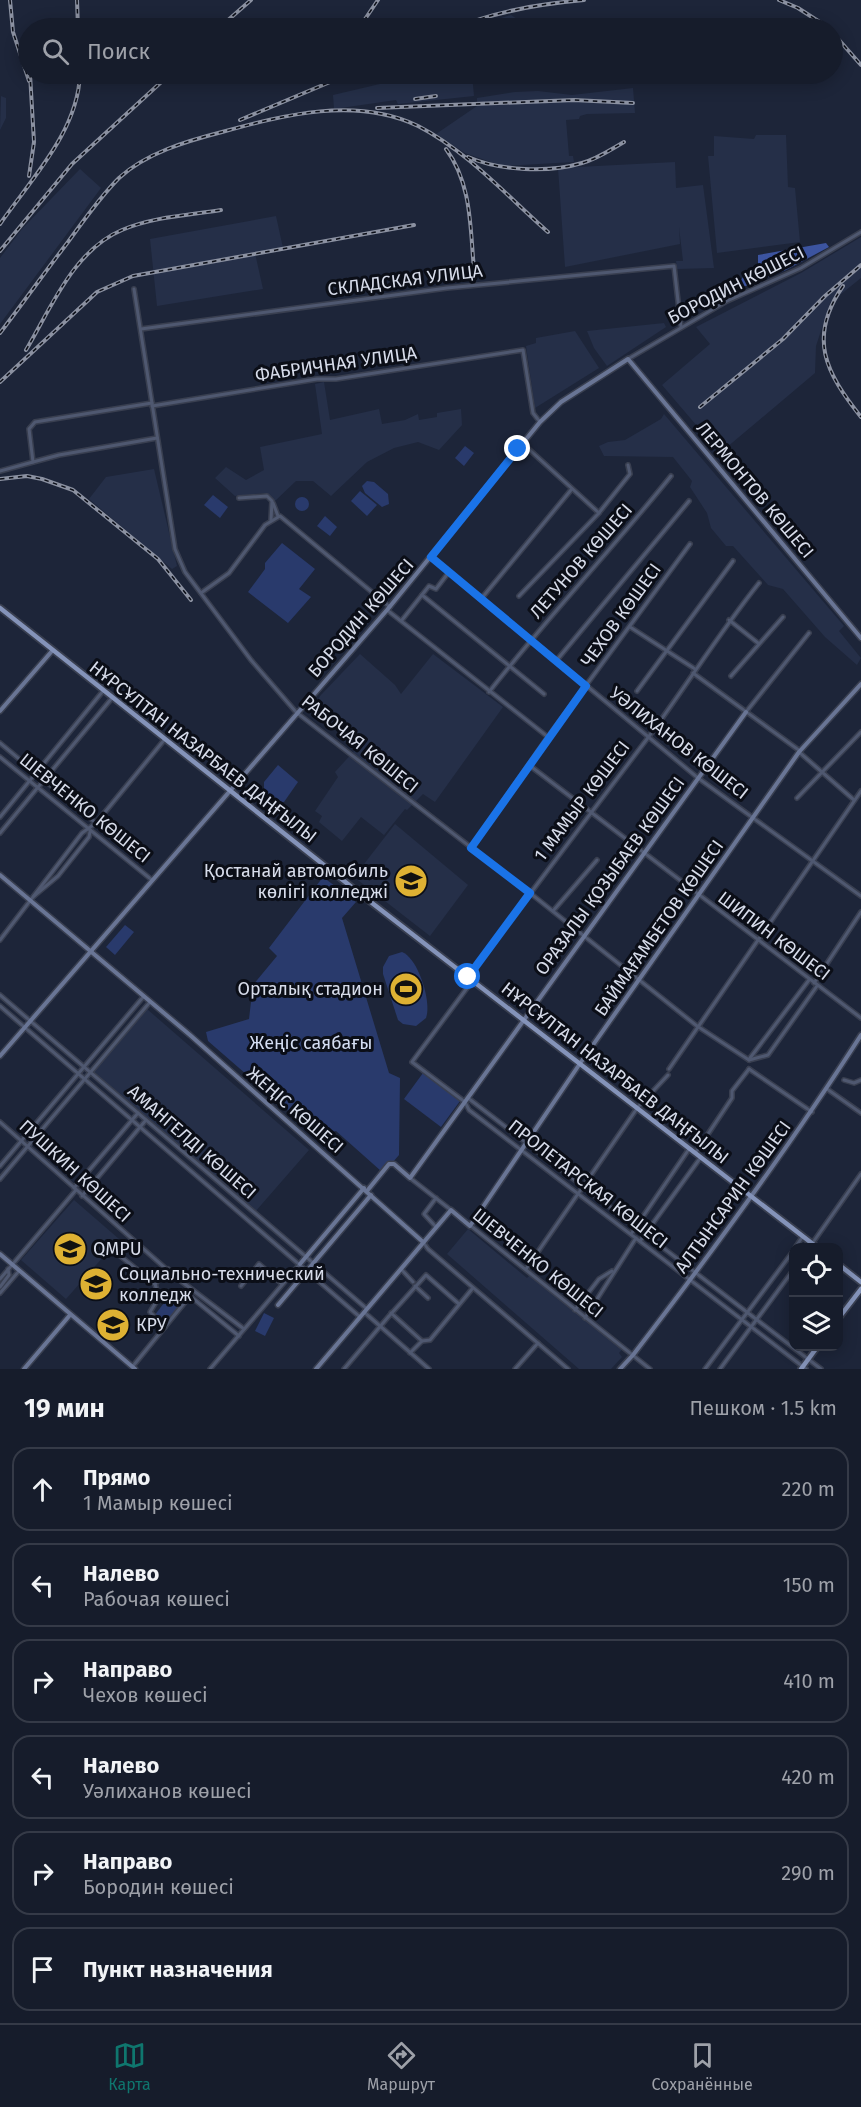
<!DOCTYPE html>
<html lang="ru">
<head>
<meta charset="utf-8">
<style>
  :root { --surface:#161c2b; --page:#1f2533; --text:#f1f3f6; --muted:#9ea1a9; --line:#353a47; --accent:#0f766e }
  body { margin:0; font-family:"Fira Sans",sans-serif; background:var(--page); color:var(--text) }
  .controls { position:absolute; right:18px; bottom:18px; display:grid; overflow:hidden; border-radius:12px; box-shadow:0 3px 15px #0003 }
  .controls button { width:54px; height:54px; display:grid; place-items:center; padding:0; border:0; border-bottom:2px solid var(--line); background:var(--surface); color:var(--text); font:30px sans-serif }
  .stop { position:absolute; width:18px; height:18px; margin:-14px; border:4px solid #1a73e8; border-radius:50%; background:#fff }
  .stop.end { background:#1a73e8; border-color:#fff; box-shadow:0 2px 6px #0008 }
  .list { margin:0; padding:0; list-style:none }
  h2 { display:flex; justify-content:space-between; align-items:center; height:78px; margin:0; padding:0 24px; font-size:26px }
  h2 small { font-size:20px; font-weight:400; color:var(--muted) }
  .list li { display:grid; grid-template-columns:39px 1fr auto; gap:18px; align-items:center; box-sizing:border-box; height:84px; margin:0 12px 12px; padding:0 12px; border:2px solid var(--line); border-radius:18px }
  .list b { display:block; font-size:22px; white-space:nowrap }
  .list p { margin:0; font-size:20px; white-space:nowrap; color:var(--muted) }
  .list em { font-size:20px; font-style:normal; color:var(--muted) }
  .icon { flex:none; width:33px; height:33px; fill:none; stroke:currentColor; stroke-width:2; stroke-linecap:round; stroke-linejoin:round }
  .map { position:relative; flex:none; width:861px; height:1369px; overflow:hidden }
  .search { position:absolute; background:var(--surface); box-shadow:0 3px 15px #0003; left:18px; right:18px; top:18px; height:66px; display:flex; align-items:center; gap:15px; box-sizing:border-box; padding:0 21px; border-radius:33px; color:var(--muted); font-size:22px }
  .sheet { height:654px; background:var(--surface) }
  nav { display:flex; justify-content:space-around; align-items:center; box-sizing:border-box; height:84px; border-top:2px solid var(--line); background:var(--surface); font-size:16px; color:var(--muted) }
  nav a { display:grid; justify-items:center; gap:3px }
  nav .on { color:var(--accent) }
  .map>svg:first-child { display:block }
  .built { fill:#252f48 }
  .green { fill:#293a6c }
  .forest { fill:#3c54a0 }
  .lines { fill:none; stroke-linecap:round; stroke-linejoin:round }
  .street-casing { stroke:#393f50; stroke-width:6 }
  .secondary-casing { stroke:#393f50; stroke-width:7 }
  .primary-casing { stroke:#393f50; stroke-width:8 }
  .street { stroke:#4f5870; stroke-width:3 }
  .secondary { stroke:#697595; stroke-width:4 }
  .primary { stroke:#8493b9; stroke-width:4.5 }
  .rail-casing { stroke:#8b91a1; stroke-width:4 }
  .rail { stroke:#0b0e17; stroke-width:1.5; stroke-dasharray:4.5; stroke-linecap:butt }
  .route { stroke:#1a73e8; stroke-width:8 }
  .labels { text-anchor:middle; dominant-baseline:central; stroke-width:6; stroke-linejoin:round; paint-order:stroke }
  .street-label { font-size:18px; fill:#d7dcea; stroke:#0b0e17 }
  .poi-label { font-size:18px; fill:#d7dcea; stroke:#0b0e17; text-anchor:start }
  .park-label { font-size:18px; fill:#d5def3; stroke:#0b0e17 }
</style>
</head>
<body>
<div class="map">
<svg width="861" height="1369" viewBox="0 0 861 1369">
  <rect width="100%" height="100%" fill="#1d2539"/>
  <g class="built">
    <polygon points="511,15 531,28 480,28 481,24"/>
    <polygon points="472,74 474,96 398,104 396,100 334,109 333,95 418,75"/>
    <polygon points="633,88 635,113 587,114 580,116 579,119 566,120 569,156 573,156 574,162 502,166 465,153 436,134 477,106 477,98 515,92 538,91 572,95"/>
    <polygon points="1,96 6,98 6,118 0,130"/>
    <polygon points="756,135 786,135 788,187 795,188 800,242 717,253 708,156 714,156 714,136 754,139"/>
    <polygon points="675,162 676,188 703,185 714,268 677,269 676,261 683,261 679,227 680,244 565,267 558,168"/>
    <polygon points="80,169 101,188 0,324 0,258 22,229"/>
    <polygon points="276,216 283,248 255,253 263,289 157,306 150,239"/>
    <polygon points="861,237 861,278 830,303 816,346 815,373 720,453 662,385 710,344 696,327 801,273"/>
    <polygon points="664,323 666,327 607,366 594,348 587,331"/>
    <polygon points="575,331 599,368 535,408 526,346 536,343 536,338"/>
    <polygon points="324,382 330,420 379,409 382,424 405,420 418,414 419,420 437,417 437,413 461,409 462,425 439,450 418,442 394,448 367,462 331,496 313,481 296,481 275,501 264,493 235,496 215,478 226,467 246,480 264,470 260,447 322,434 315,384"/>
    <polygon points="664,414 844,626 839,631 861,658 857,665 825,637 783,589 768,585 733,546 726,546 711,528 707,513 690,487 692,481 673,457 604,456 599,446 608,442 625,440 661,419"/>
    <polygon points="154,469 177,566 172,569 89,499 106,477"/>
    <polygon points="360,654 395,685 401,694 433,654 503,707 435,802 423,794 407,810 405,809 384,835 361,817 342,841 319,822 322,816 315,811 338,777 335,772 355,750 337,736 341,730 329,724 314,708 320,696"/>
    <polygon points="395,824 468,885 430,936 354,877"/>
    <polygon points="147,1009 309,1150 255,1212 93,1071"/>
    <polygon points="74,1200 119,1239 66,1299 21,1260"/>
    <polygon points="468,1229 527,1278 531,1274 624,1347 619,1353 622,1357 611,1369 579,1369 447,1254"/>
  </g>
  <g class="green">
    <polygon points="465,446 474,453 464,466 455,458"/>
    <polygon points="367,481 374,482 388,494 389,504 382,507 365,493 362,486"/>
    <polygon points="360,491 377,505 367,516 351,501"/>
    <polygon points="213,495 228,507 220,518 204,505"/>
    <circle cx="302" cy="504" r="7"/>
    <polygon points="325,516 337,527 330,536 317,526"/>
    <polygon points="282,543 315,569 299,589 311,597 288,623 248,592 265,569 265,563"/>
    <polygon points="278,765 298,782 284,802 277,802 264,792 264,782"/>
    <polygon points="323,877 356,902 342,918 389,1073 400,1078 399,1155 393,1162 387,1162 381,1171 336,1131 317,1136 208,1041 206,1032 249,1019 253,985 277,956 269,948"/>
    <polygon points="125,925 134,932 115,955 106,947"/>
    <path d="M402,952C418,958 432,1002 426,1018L416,1026L403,1024L398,1020L383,974V967L389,956Z"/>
    <polygon points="423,1073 460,1101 441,1127 404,1099"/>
    <polygon points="167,1299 178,1308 163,1325 154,1316"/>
    <polygon points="264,1313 274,1318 265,1336 255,1331"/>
  </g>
  <polygon class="forest" points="826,243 829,247 786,270 738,289 737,286 745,274 758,267 758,255"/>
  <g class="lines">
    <defs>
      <g id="street">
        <polyline points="134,289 175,549 185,572 251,660 296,712 530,893 697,1026 749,1060"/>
        <polyline points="141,329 447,288 674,266 681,327"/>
        <polyline points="628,359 727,301 801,268 861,232"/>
        <polyline points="152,406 317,379 336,379 523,350 533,413 540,422"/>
        <polyline points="522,443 599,513"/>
        <polyline points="33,462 59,455 157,438"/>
        <polyline points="0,471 33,462 29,429 35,422 152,403"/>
        <polyline points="239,498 267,496 272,501 271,520"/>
        <polyline points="273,503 278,516"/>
        <polyline points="431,557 698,778 861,896"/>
        <polyline points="201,593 229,573 265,525 280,516 390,607"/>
        <polyline points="422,595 544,694"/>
        <polyline points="519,596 598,514 630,474 628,465"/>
        <polyline points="481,599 571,490"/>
        <polyline points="387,610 548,737"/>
        <polyline points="402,620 429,586 436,589 449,572"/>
        <polyline points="729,620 758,643"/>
        <polyline points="630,627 695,669"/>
        <polyline points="556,661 689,501"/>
        <polyline points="693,673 800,751"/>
        <polyline points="731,676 783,617"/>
        <polyline points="637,691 733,561"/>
        <path d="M489,692C547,618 612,549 671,476"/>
        <polyline points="746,712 809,633"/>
        <polyline points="0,743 96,823"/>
        <polyline points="799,752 854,800"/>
        <polyline points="0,757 152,880"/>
        <polyline points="529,765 861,1018"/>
        <polyline points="797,798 861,732"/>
        <polyline points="0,817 103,691"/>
        <polyline points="0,833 112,698"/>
        <polyline points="471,848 548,737 690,544"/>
        <polyline points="34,896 58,876 89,837 90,832"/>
        <polyline points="553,911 597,860"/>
        <polyline points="0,940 82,833 96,823 165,739"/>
        <path d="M468,977C527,897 587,818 647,739C685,688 719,633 759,583"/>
        <polyline points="473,980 412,1062 465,1102 469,1110 806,1369"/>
        <polyline points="814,983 861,912"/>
        <polyline points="0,995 367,1309"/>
        <polyline points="0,1006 360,1317"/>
        <polyline points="750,1058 809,980"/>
        <polyline points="749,1060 768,1055 817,986"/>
        <polyline points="669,1069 861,791"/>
        <polyline points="749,1069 812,1112"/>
        <polyline points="844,1080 854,1083 861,1080"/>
        <polyline points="827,1089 861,1113"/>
        <polyline points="468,1098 821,1369"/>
        <polyline points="0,1122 173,1275 244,1329"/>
        <polyline points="696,1152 732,1098 732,1091 749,1069"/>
        <polyline points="0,1166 144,996"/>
        <polyline points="410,1178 451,1210"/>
        <polyline points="0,1179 150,1002"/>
        <polyline points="74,1188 138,1113"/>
        <polyline points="82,1196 146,1120"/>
        <polyline points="436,1198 424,1214 436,1227"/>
        <polyline points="471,1226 650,1369"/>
        <polyline points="631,1234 689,1149"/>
        <polyline points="640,1241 701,1157"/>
        <polyline points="423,1242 428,1249 568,1369"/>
        <polyline points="795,1248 803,1236"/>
        <polyline points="809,1248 861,1174"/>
        <polyline points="119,1255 155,1284 168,1269"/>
        <polyline points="401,1269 413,1282"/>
        <polyline points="526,1269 638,1107 668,1075"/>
        <polyline points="0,1279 76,1190"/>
        <polyline points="155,1284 159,1297 150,1312 165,1327"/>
        <polyline points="241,1286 259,1264 282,1284"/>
        <polyline points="415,1286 428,1298"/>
        <polyline points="0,1287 9,1275 8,1269"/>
        <polyline points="0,1293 19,1271"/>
        <polyline points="575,1310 599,1279 612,1271"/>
        <polyline points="364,1312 429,1369"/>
        <polyline points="391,1313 422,1341 410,1353"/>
        <polyline points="390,1315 426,1275 459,1304"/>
        <polyline points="585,1318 636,1238"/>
        <polyline points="422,1341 430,1340 472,1289"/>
        <polyline points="133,1366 190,1296 239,1336"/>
        <polyline points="210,1369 300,1264"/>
        <polyline points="344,1369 389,1316"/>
        <polyline points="515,1369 538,1343"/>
        <polyline points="705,1369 794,1250"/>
        <polyline points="720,1369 794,1269"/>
      </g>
      <g id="secondary">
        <polyline points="0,711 52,651"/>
        <polyline points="0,875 190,1035 423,1242"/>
        <polyline points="0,1056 387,610 540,422 561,402 628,359 861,638"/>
        <polyline points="367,1191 389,1164 394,1164 410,1178 746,712"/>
        <polyline points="0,1254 135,1369"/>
        <polyline points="300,1264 364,1188"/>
        <polyline points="278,1305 371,1195"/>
        <polyline points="24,1369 70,1315"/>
        <polyline points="316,1369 451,1210 470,1226 581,1062 799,752 861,684"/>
        <path d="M620,1369L633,1355C713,1251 790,1146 861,1035"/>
      </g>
      <g id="primary">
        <polyline points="0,608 363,896 818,1248"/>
        <polyline points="838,1264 861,1282"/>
        <polyline points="838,1319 861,1289"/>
        <polyline points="801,1369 818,1346"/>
      </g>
    </defs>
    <use href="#street" class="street-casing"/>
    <use href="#secondary" class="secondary-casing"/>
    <use href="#primary" class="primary-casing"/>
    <use href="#street" class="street"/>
    <use href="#secondary" class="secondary"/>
    <use href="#primary" class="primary"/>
    <defs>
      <g id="rail">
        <polyline points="10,0 13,32 29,81"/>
        <polyline points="77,0 78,28"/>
        <polyline points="779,0 798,8 829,28"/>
        <polyline points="219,28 251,0"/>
        <polyline points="359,28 378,0"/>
        <path d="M455,28C497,11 539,4 584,0"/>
        <polyline points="832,32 861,65"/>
        <polyline points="415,99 436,96"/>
        <polyline points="377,108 574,100 633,103"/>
        <polyline points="240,120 349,74"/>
        <path d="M446,149C472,184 470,228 474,269"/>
        <path d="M468,157C500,171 549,173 582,163C597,159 610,150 624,142"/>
        <polyline points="29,176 34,142 30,74"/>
        <path d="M0,224C32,178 78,131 80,74"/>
        <polyline points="0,251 72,164 170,74"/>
        <path d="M843,286C807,338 826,373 861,417"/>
        <path d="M0,333C23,303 45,272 68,242C84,220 100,197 119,178C146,153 187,141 222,132C284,115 356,96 418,126C467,151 507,196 548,232"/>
        <path d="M26,350C51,308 74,250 122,230C152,217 189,215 221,210"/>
        <polyline points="0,382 97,292 133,276 414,225"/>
        <polyline points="700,407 783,339 825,296 861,265"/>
        <polyline points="0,479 27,476 42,479 73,490 158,559 191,600"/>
      </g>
    </defs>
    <use href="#rail" class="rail-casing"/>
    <use href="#rail" class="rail"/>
  </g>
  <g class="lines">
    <polyline class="route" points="468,977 530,893 471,848 586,686 431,557 518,449"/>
  </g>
  <defs>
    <symbol id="university-disc" viewBox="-11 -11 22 22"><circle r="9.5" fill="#deb133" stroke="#0b0e17"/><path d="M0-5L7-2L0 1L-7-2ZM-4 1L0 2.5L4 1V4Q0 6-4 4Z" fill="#111"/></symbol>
    <symbol id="stadium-disc" viewBox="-11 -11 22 22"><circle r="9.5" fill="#deb133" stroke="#0b0e17"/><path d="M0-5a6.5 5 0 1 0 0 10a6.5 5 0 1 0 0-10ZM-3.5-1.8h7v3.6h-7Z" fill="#111"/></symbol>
  </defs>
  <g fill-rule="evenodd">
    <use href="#university-disc" x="392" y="862" width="38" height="38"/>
    <use href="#stadium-disc" x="387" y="970" width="38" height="38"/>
    <use href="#university-disc" x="51" y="1230" width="38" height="38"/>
    <use href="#university-disc" x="77" y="1265" width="38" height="38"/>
    <use href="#university-disc" x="94" y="1306" width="38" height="38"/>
  </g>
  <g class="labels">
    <g class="street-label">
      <text transform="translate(405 280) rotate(-7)">СКЛАДСКАЯ УЛИЦА</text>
      <text transform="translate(736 285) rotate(-27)">БОРОДИН КӨШЕСІ</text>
      <text transform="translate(336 364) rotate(-8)">ФАБРИЧНАЯ УЛИЦА</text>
      <text transform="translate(755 490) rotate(50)">ЛЕРМОНТОВ КӨШЕСІ</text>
      <text transform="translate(581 561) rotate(-49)">ЛЕТУНОВ КӨШЕСІ</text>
      <text transform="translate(621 615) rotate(-54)">ЧЕХОВ КӨШЕСІ</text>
      <text transform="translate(361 618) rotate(-49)">БОРОДИН КӨШЕСІ</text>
      <text transform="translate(679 743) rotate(38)">УӘЛИХАНОВ КӨШЕСІ</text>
      <text transform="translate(360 744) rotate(39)">РАБОЧАЯ КӨШЕСІ</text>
      <text transform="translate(203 752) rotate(38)">НҰРСҰЛТАН НАЗАРБАЕВ ДАҢҒЫЛЫ</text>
      <text transform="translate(582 801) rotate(-53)">1 МАМЫР КӨШЕСІ</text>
      <text transform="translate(85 808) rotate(39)">ШЕВЧЕНКО КӨШЕСІ</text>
      <text transform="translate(610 876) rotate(-54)">ОРАЗАЛЫ ҚОЗЫБАЕВ КӨШЕСІ</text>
      <text transform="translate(659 928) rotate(-55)">БАЙМАҒАМБЕТОВ КӨШЕСІ</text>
      <text transform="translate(774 936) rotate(37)">ШИПИН КӨШЕСІ</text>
      <text transform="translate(615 1073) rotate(38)">НҰРСҰЛТАН НАЗАРБАЕВ ДАҢҒЫЛЫ</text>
      <text transform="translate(295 1110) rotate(41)">ЖЕҢІС КӨШЕСІ</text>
      <text transform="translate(192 1142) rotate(41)">АМАНГЕЛДІ КӨШЕСІ</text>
      <text transform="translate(75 1171) rotate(42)">ПУШКИН КӨШЕСІ</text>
      <text transform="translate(588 1184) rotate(38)">ПРОЛЕТАРСКАЯ КӨШЕСІ</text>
      <text transform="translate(733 1197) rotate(-54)">АЛТЫНСАРИН КӨШЕСІ</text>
      <text transform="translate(538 1263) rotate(39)">ШЕВЧЕНКО КӨШЕСІ</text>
    </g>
    <g class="poi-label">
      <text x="388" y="871" text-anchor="end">Қостанай автомобиль<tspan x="388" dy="21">көлігі колледжі</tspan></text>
      <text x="383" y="989" text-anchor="end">Орталық стадион</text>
      <text x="93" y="1249">QMPU</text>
      <text x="119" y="1274">Социально-технический<tspan x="119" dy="21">колледж</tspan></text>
      <text x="136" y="1325">КРУ</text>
    </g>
    <g class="park-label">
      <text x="311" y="1043">Жеңіс саябағы</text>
    </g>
  </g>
</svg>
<div class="controls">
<button><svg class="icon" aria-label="locate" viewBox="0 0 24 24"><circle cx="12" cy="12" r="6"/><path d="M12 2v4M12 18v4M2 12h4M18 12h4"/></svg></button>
<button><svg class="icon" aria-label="layers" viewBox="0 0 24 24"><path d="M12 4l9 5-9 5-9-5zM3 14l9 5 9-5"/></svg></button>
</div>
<div class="stop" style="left:468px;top:977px"></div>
<div class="stop end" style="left:518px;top:449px"></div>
<div class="search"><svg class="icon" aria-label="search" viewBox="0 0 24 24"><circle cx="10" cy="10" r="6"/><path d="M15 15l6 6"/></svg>Поиск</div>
</div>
<section class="sheet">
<h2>19 мин<small>Пешком · 1.5 km</small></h2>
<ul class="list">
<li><svg class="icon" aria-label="ahead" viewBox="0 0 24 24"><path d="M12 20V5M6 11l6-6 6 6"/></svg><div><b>Прямо</b><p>1 Мамыр көшесі</p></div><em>220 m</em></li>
<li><svg class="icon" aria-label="left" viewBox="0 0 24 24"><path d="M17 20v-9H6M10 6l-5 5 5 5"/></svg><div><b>Налево</b><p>Рабочая көшесі</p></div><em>150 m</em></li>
<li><svg class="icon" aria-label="right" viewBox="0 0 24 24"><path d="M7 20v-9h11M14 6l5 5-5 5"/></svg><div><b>Направо</b><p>Чехов көшесі</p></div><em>410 m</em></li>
<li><svg class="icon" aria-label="left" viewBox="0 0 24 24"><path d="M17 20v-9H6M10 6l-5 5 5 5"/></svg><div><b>Налево</b><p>Уәлиханов көшесі</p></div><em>420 m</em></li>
<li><svg class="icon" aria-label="right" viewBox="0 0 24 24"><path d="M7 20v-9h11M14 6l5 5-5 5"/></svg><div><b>Направо</b><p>Бородин көшесі</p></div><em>290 m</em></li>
<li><svg class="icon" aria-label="arrive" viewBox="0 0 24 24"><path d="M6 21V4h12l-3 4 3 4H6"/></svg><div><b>Пункт назначения</b></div></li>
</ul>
</section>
<nav>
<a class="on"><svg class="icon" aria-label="map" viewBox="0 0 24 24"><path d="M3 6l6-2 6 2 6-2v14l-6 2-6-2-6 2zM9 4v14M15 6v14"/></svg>Карта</a>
<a><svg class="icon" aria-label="directions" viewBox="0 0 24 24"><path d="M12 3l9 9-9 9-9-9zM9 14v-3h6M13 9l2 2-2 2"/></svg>Маршрут</a>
<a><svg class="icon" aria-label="saved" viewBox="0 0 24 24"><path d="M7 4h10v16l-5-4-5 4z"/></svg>Сохранённые</a>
</nav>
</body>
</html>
